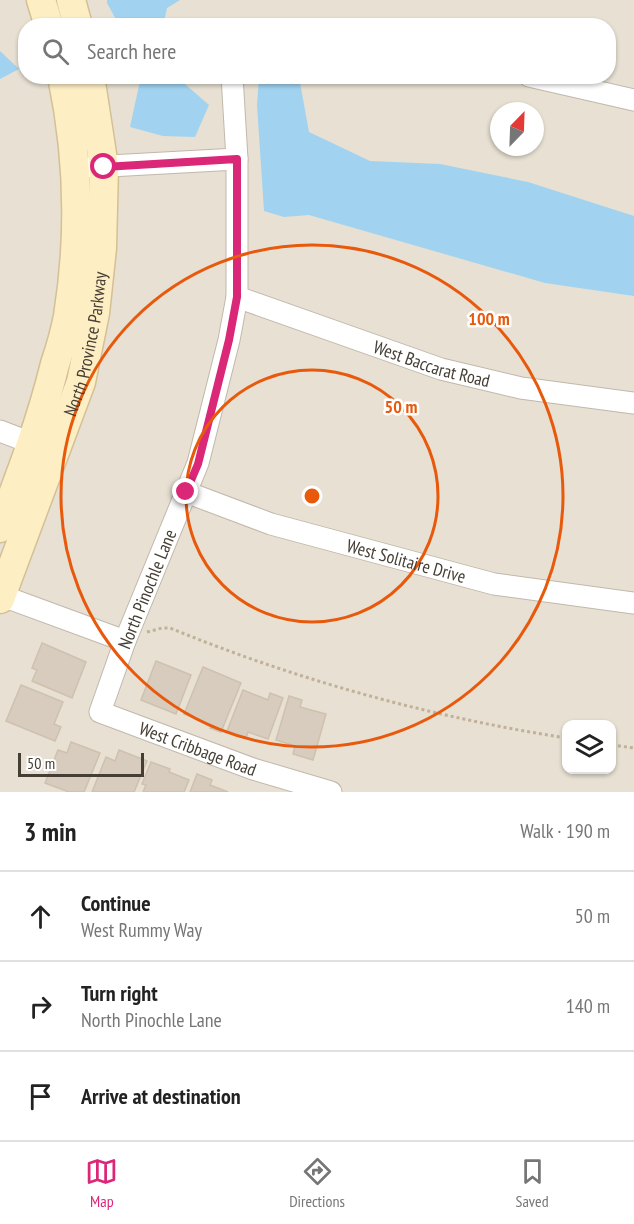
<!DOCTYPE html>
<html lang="en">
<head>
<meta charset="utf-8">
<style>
  :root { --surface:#fff; --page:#f6f6f6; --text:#222; --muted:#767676; --line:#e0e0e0; --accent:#db2777 }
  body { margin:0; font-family:"PT Sans Narrow",sans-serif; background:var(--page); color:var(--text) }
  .controls { position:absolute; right:18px; bottom:18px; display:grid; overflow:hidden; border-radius:12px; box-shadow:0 2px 4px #0004 }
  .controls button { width:54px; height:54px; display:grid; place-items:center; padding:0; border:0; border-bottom:2px solid var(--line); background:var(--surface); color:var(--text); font:30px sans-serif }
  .compass { position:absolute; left:490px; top:102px; width:54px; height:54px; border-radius:50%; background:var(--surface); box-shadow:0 2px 4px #0004; rotate:23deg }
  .scale { position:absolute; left:18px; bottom:15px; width:126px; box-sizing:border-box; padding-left:6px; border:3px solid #453e35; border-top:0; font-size:16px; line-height:21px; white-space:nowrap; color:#453e35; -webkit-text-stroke:4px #fff; paint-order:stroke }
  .stop { position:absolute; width:18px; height:18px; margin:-14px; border:4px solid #db2777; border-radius:50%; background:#fff }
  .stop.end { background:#db2777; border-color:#fff; box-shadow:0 2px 6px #0008 }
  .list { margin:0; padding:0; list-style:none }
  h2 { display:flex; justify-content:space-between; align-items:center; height:78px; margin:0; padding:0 24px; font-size:26px }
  h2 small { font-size:20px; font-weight:400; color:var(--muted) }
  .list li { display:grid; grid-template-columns:39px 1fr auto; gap:18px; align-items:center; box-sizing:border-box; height:90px; padding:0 24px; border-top:2px solid var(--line) }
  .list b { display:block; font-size:22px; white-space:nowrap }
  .list p { margin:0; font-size:20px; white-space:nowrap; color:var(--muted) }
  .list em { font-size:20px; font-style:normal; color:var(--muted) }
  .icon { flex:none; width:33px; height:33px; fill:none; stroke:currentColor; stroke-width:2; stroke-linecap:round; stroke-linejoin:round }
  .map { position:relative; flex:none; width:634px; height:792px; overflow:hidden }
  .search { position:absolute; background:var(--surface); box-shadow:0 2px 4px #0004; left:18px; right:18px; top:18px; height:66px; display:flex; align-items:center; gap:15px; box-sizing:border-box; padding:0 21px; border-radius:24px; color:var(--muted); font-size:22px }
  .sheet { height:348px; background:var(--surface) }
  nav { display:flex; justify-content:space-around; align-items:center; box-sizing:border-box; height:84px; border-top:2px solid var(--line); background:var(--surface); font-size:16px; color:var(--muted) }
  nav a { display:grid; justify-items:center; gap:3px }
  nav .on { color:var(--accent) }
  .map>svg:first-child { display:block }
  .residential { fill:#e7e0d3; fill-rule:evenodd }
  .water { fill:#a1d3f0 }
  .building { fill:#d7ccbe; stroke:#cfc1ae; stroke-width:1.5 }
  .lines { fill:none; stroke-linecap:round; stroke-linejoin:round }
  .street-casing { stroke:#c1b8ab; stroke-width:23 }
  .secondary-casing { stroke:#d3c095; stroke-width:31 }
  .path { stroke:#c0b199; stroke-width:3; stroke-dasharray:3 3; stroke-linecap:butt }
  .street { stroke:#fff; stroke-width:21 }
  .secondary { stroke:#feeec4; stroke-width:28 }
  .route { stroke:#db2777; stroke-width:8 }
  .ring { fill:none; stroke:#e8590c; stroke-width:3 }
  .labels { text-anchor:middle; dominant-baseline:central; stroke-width:5; stroke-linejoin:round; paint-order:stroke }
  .street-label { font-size:18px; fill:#453e35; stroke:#fff }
  .centre { fill:#e8590c; stroke:#fff; stroke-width:3 }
  .ring-label { font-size:18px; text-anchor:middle; font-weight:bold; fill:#e8590c; stroke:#fff; stroke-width:5; stroke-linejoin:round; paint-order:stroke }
</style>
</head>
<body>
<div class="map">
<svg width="634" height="792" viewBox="0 0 634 792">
  <rect width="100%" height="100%" fill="#f3eee5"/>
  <path class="residential" d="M0,0H634V792H0ZM26,26H608V76H26ZM499,111H535V147H499ZM566,724H612V770H566Z"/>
  <g class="water">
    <polygon points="107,0 180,0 167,8 163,26 119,25 107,3"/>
    <polygon points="0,51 19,69 0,79"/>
    <polygon points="141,76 177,77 209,105 195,137 163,136 130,127"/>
    <polygon points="259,77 299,77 309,132 370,161 440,164 528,182 634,216 634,296 545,283 309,215 284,217 264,211 257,105"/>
  </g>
  <g class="building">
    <polygon points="42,643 86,662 72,698 32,681 37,670 32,668"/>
    <polygon points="156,661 191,675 176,714 141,700"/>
    <polygon points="203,667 241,683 221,732 210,728 212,725 184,714"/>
    <polygon points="21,685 63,702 54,724 61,727 55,741 6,721"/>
    <polygon points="243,690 268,700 270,693 283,698 268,739 248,732 246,738 227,731"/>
    <polygon points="289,696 302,700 300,707 326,714 313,760 293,754 295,746 276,740"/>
    <polygon points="71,742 100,753 84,792 69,792 45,783 58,750 67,753"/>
    <polygon points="119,750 147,761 134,792 92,792 106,757 115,761"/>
    <polygon points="151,762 170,769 169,772 189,780 184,792 143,792 146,785 142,784"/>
    <polygon points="197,774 212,780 210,785 228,792 190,792"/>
  </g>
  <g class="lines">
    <defs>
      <g id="street">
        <path id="s1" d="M232,76L237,159V297L229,340L198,463L125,641L100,712L253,769L331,792"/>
        <polyline points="529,76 634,100"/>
        <polyline points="91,167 237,159"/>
        <path id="s2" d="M237,297L441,369L521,388L634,403"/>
        <polyline points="0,431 44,448"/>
        <path id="s3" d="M186,492L271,524L494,584L634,603"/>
        <polyline points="0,595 125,641"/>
      </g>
      <g id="secondary">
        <polyline points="41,0 49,26"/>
        <polyline points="71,0 78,26"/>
        <path d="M0,528C21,474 41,421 55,364C60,349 65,332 68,316C81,235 79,157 62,76"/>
        <path id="s4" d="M0,599L81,382L95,313L102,248L104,167L90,76"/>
      </g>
    </defs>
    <use href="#street" class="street-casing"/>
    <use href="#secondary" class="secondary-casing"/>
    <g class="path">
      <path d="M147,632L162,628H170C297,680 431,717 566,738"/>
      <polyline points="612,745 634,748"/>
    </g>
    <use href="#street" class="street"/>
    <use href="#secondary" class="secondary"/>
  </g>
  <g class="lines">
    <polyline class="route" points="104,167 237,159 237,297 229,340 198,464 186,492"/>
  </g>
  <g class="ring">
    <circle cx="312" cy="496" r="126"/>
    <circle cx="312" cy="496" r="251"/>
  </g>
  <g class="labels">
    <g class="street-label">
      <text stroke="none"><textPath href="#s4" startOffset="270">North Province Parkway</textPath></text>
      <text stroke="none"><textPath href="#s2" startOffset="206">West Baccarat Road</textPath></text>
      <text stroke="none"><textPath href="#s3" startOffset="231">West Solitaire Drive</textPath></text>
      <text transform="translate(147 589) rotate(-68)">North Pinochle Lane</text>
      <text stroke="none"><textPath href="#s1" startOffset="764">West Cribbage Road</textPath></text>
    </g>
  </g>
  <circle cx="312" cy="496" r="9" class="centre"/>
  <g class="ring-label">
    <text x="489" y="325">100 m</text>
    <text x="401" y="413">50 m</text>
  </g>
</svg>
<div class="controls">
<button><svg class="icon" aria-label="layers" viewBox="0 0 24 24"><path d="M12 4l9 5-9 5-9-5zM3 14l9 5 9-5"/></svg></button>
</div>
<svg class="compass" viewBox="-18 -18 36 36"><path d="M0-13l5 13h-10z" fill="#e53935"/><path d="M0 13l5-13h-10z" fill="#767676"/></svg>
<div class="scale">50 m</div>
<div class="stop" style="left:104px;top:167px"></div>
<div class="stop end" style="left:186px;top:492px"></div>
<div class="search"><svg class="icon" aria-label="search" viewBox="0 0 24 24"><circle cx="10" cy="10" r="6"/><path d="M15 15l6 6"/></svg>Search here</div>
</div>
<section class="sheet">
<h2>3 min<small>Walk · 190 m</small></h2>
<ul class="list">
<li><svg class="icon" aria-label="ahead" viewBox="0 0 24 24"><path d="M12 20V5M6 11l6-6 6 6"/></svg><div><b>Continue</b><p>West Rummy Way</p></div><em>50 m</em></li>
<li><svg class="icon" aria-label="right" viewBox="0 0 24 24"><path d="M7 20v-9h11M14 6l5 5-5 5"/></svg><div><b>Turn right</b><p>North Pinochle Lane</p></div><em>140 m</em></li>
<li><svg class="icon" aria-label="arrive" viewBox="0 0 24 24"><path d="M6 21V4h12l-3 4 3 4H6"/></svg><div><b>Arrive at destination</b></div></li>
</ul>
</section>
<nav>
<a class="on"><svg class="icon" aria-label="map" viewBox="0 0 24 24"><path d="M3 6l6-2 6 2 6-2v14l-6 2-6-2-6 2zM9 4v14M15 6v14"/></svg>Map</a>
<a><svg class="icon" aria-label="directions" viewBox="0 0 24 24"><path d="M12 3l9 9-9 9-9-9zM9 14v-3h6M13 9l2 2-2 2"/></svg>Directions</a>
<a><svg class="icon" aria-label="saved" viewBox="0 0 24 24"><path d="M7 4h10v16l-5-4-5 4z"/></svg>Saved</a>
</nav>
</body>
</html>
